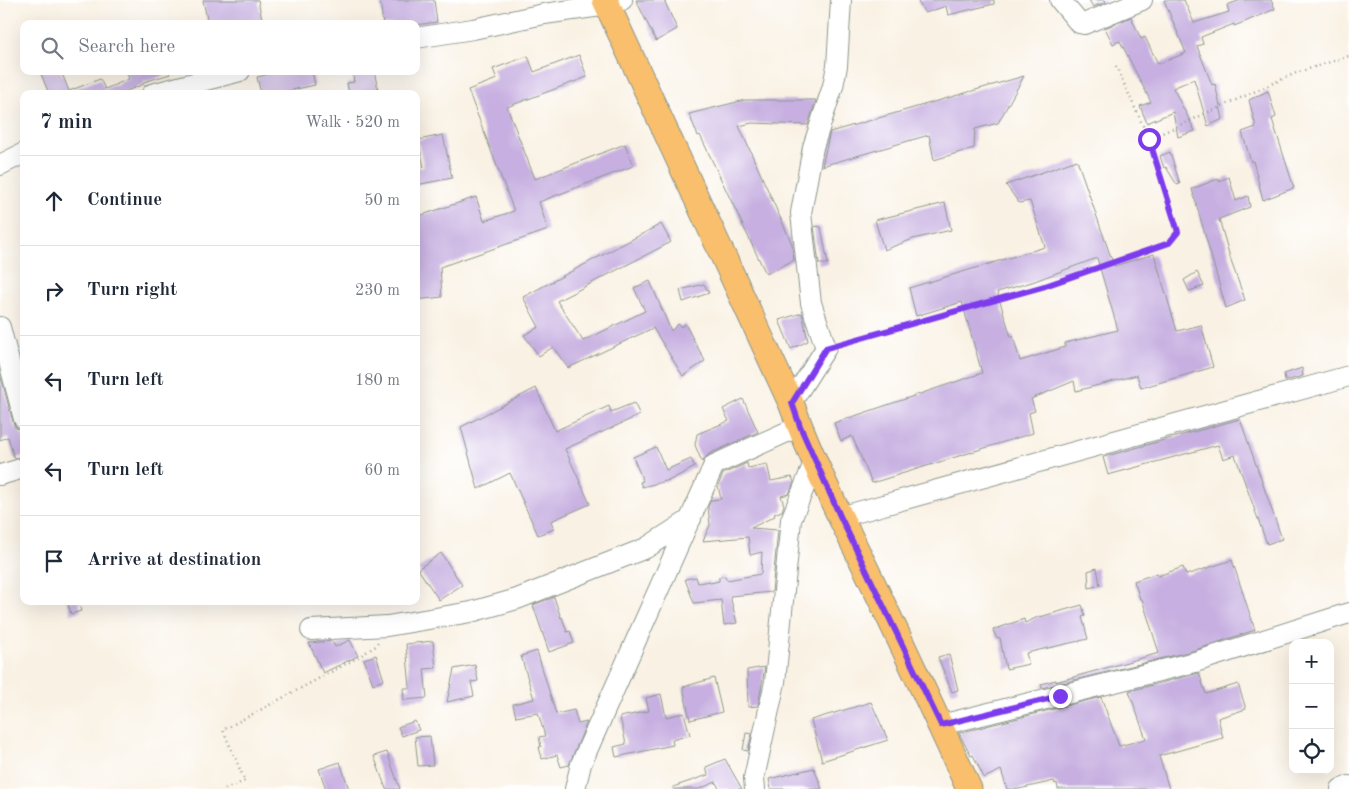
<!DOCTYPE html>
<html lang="en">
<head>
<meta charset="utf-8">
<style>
  :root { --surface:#fff; --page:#f2f2f3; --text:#1f2937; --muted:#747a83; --line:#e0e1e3 }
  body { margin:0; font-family:"Old Standard TT",serif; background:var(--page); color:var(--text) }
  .controls { position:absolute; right:15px; bottom:15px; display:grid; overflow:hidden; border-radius:10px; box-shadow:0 5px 20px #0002 }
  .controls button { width:45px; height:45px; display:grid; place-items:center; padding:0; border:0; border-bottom:1px solid var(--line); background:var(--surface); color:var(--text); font:25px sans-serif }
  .stop { position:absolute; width:15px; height:15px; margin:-11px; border:4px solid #7c3aed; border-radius:50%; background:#fff }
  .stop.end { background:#7c3aed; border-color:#fff; box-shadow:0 1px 5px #0008 }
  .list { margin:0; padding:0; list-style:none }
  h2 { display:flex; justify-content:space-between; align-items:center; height:65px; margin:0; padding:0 20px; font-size:21px }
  h2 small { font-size:16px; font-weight:400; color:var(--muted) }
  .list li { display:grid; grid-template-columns:32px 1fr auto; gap:15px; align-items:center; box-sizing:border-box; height:90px; padding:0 20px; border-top:1px solid var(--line) }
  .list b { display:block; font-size:19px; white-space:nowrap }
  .list em { font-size:16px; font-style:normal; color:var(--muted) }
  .icon { flex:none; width:28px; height:28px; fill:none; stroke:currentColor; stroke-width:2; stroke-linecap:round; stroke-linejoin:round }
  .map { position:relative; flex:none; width:1349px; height:789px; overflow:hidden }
  .search { position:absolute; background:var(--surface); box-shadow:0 5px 20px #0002; left:20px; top:20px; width:400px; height:55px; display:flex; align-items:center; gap:12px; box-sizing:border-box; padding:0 18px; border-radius:10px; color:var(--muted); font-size:19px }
  .panel { position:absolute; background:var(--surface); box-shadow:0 5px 20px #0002; left:20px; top:90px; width:400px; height:515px; border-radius:10px }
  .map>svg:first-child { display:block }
  .building { fill:#c7b0e1; fill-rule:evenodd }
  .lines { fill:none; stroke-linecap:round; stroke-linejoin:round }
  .minor-casing { stroke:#8c978c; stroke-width:22 }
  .major-casing { stroke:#8c978c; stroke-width:27 }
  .path { stroke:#8c978c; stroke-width:2.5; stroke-dasharray:1 4; stroke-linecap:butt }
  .minor { stroke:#fff; stroke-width:20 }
  .major { stroke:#f9bf6d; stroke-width:25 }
  .route { stroke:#7c3aed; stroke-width:6 }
</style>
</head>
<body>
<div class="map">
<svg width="1349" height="789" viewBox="0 0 1349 789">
  <rect width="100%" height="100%" fill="#fff"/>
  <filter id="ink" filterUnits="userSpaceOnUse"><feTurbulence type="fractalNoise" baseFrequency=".02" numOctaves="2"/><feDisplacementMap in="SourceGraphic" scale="10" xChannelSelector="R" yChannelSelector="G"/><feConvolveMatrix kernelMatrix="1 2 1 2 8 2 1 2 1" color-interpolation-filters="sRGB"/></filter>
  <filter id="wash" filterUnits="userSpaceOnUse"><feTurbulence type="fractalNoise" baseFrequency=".0096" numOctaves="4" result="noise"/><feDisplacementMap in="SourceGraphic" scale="20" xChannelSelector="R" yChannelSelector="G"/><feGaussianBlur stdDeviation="1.12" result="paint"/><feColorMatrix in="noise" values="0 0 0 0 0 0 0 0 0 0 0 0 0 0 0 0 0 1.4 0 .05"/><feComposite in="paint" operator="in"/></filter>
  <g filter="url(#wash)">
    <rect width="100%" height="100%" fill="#f9f1e3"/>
    <g id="blocks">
      <g class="building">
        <polygon points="203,0 258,0 263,24 208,24"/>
        <polygon points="380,0 434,0 437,22 416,25 383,24"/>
        <polygon points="636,0 664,0 677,29 656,41"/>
        <polygon points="917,0 994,0 994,4 948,15 946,6 925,13"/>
        <polygon points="1089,0 1105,0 1106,2 1093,7"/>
        <polygon points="1164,0 1184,0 1194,23 1229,12 1227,5 1241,0 1271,0 1275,9 1247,21 1234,26 1234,24 1201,37 1203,44 1197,46 1212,85 1215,84 1223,119 1208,126 1194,79 1173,88 1195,131 1178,137 1173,112 1147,123 1140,106 1151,102 1120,41 1113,44 1105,28 1131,17 1141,39 1145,37 1158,64 1186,53"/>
        <polygon points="579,55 587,77 507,107 535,179 625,144 633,166 539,202 548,230 440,267 442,297 416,300 416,217 476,197 484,221 514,211 468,90 497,79 493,69 528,56 534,72"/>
        <polygon points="40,71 61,71 69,91 100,79 105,89 129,79 126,71 169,71 170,74 144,82 144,84 119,94 49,94"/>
        <polygon points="284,71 312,71 315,85 274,94 261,94 257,77"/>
        <polygon points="352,71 374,71 379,94 349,94 347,83 354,82"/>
        <polygon points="1024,76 998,123 975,129 974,148 934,160 929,135 822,166 830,132"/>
        <polygon points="1268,91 1276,117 1272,119 1294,188 1263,200 1253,161 1251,162 1242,132 1256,127 1249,100"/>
        <polygon points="745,100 816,100 808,125 752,123 739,126 792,244 794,260 766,274 700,135 698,136 689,114"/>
        <polygon points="443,135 452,178 416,185 416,168 424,167 418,140"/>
        <polygon points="1170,152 1180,184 1177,185 1166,167 1164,168 1160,156"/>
        <path d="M1077,160L1114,266L1154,254L1177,331L1201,325L1213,367L1141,388L1137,375L1076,391L1074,381L1031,399L1035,411L1029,413L1033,433L872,483L852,436L841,441L834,423L982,373L962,302L916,316L909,288L1045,247L1030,201L1019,203L1006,185ZM1097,258L1118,330L1065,343V347L1020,361L1013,336L1011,337L997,292L1032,282Z"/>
        <polygon points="1229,177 1236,201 1248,196 1250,207 1219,219 1232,264 1245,300 1226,308 1192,189 1218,179 1219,181"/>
        <polygon points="945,203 951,230 913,239 884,250 875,220"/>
        <polygon points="661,224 671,242 557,301 583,341 645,311 634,288 650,281 671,331 678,324 681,327 685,324 705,361 683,376 653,328 568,368 553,347 539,356 524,335 539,327 523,297"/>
        <polygon points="814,226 821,227 828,264 819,264"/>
        <polygon points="1197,272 1204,286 1189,291 1184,280"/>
        <polygon points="704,284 709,293 683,302 680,290"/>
        <polygon points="802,313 808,341 791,349 779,320"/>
        <polygon points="1302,368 1303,376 1285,381 1284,374"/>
        <polygon points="0,374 13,422 15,427 20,430 22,436 24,435 24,456 14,458 8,437 0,440"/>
        <polygon points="536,388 555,431 609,406 611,412 634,403 640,415 565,449 590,504 551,521 554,529 538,535 510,473 478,489 461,427"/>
        <polygon points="743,399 758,432 709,454 702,462 695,445 697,434 729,421 723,409"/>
        <polygon points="1240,419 1282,539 1267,544 1235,455 1223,459 1218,445 1108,475 1103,457"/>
        <polygon points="656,447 666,470 691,459 695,467 670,480 642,487 640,482 643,481 633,457"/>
        <polygon points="747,463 748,468 767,464 771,481 792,477 794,482 789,494 781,496 784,505 782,511 774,514 775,516 751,528 778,530 772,592 730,596 737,623 724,625 721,600 694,603 685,579 696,577 698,583 710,581 710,583 719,581 719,577 725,576 727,580 761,574 762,552 750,555 748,537 703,541 710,525 708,507 711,500 721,499 718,486 723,474"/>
        <polygon points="441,553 462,585 439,600 418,569"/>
        <polygon points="1232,560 1255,630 1192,651 1042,688 1041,684 1056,680 1056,682 1159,653 1142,599 1140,599 1134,581 1157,573 1158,576 1183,567 1186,575"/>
        <polygon points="1097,568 1100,585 1089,588 1088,571"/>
        <polygon points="554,597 561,618 562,617 567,632 570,631 574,643 549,652 533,605"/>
        <polygon points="67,601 78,601 81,611 71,614"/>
        <polygon points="1082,605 1085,616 1082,617 1088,639 1026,653 1029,664 1006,669 1000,638 997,639 993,630 1024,619 1025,623 1040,616 1040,617"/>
        <polygon points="350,640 358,656 323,673 309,643 332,641 335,647"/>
        <polygon points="433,641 436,668 424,669 427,698 404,700 403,688 410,688 406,644"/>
        <polygon points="537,651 556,714 574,710 578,724 587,722 569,765 561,767 557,755 542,759 539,747 541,747 539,737 545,736 538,713 516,717 513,704 534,699 521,656"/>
        <polygon points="949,654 958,690 952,692 938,657"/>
        <polygon points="376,655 384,680 373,684 364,659"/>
        <polygon points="475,665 478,681 471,682 474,696 447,702 454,669"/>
        <polygon points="765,667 758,706 748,707 747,670"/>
        <polygon points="1199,673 1206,694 1238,684 1246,709 1218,718 1223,738 1159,756 1169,789 1058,789 1057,783 1055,784 1054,781 1019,789 1007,789 1001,770 984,778 973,755 971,756 959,733 1101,697 1119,746 1146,739 1129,691"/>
        <polygon points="714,678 722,712 690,720 683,687"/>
        <polygon points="661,694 666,717 684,713 690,735 672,740 673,745 616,757 614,747 626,744 620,717 649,711 646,698"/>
        <polygon points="871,702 888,740 822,761 811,720"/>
        <polygon points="415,721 419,730 402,736 398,727"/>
        <polygon points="746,733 752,734 748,751 743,750"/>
        <polygon points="430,736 433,765 418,766 415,737"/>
        <polygon points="387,752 400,789 386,789 374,756"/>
        <polygon points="725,759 742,789 719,789 716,782 699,789 673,789 673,787 708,775 706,767"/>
        <polygon points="340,762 349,789 326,789 319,769"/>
        <polygon points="814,768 822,789 771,789 769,779"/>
      </g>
    </g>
  </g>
  <g filter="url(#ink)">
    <use href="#blocks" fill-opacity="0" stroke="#8c978c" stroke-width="1"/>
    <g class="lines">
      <defs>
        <g id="minor">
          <polyline points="1060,0 1079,23 1084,24 1142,0"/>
          <polyline points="416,38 473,29 544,14 608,5 622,0"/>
          <polyline points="152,94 240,71"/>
          <polyline points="0,165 24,153"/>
          <polyline points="0,327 24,419"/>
          <polyline points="791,403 826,348 811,303 801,213 813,147 833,86 837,66 841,0"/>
          <polyline points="0,475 24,468"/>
          <polyline points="840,517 1349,376"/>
          <polyline points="311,630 387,626 471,612 517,599 646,548 691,519"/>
          <polyline points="941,725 1195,662 1349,613"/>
          <polyline points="575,789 581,764 714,465 800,426"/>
          <polyline points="755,789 754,778 775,682 791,520 815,460"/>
          <polyline points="1341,789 1349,786"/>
        </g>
        <path id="major" d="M605,0L791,403C812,460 839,515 866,569C901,642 936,715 969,789"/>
      </defs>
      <use href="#minor" class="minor-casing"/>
      <use href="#major" class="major-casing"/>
      <g class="path">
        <polyline points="1149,139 1296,73 1349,56"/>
        <polyline points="840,344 1045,286 1169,243 1178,232 1149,139 1115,64"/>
        <polyline points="225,789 245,781 223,730 355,659 376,646 378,642"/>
      </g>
      <use href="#minor" class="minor"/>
      <use href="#major" class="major"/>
    </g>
  </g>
  <g class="lines" filter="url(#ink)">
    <polyline class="route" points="1060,696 941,725 840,516 800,426 792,403 826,348 1045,286 1169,243 1178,232 1149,139"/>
  </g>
</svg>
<div class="controls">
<button>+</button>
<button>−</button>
<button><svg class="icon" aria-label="locate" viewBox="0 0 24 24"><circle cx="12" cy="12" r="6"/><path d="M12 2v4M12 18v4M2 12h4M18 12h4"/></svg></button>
</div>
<div class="stop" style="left:1149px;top:139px"></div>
<div class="stop end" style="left:1060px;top:696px"></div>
<div class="search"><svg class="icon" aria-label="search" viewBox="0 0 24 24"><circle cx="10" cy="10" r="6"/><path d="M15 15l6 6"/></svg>Search here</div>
<section class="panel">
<h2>7 min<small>Walk · 520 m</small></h2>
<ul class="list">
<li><svg class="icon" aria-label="ahead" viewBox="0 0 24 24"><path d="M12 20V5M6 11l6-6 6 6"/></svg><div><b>Continue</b></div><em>50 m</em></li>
<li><svg class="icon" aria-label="right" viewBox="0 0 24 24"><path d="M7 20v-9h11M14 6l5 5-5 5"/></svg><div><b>Turn right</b></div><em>230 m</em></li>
<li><svg class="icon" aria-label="left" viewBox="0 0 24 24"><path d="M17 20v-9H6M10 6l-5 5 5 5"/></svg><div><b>Turn left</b></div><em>180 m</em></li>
<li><svg class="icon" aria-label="left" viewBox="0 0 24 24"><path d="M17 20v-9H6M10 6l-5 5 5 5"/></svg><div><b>Turn left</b></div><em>60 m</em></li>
<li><svg class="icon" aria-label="arrive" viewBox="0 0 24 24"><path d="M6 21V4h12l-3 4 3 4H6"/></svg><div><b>Arrive at destination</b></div></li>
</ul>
</section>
</div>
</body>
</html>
